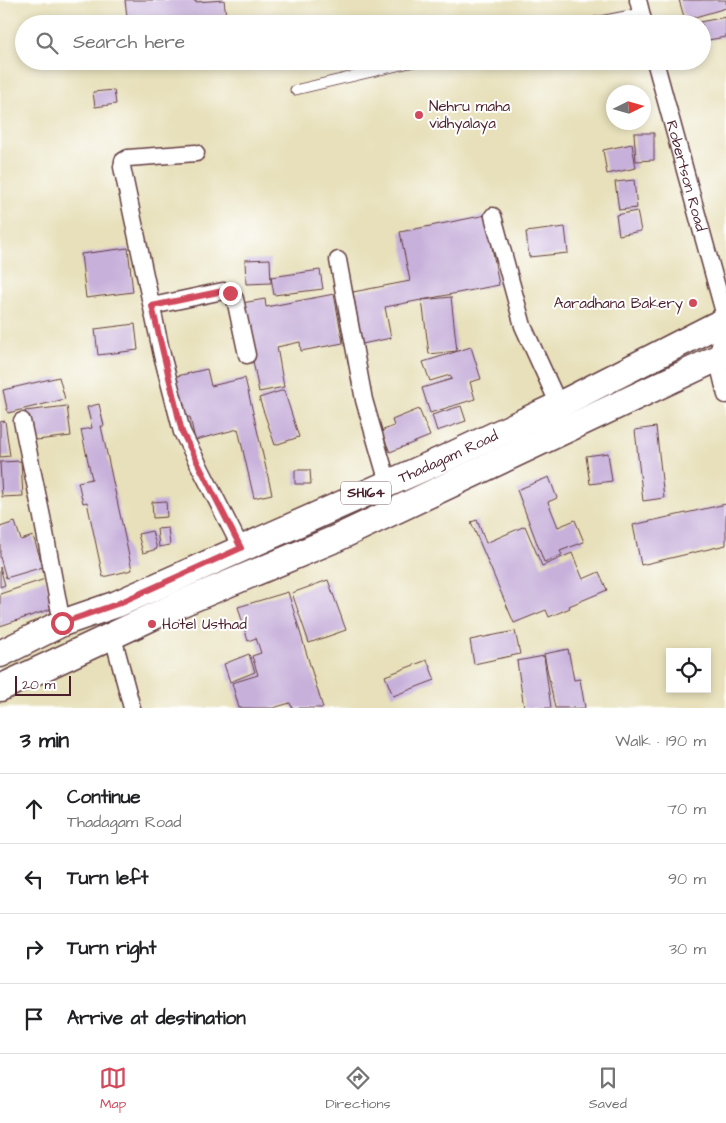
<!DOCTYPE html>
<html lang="en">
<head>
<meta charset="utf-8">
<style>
  :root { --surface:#fff; --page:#f6f6f6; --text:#202124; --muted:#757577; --line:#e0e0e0; --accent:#d1495b }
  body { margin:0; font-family:"Architects Daughter",sans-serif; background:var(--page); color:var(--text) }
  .controls { position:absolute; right:15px; bottom:15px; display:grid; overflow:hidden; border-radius:0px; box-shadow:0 2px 8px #0003 }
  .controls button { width:45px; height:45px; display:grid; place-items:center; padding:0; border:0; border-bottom:1px solid var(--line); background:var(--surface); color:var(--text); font:25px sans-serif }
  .compass { position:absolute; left:606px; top:85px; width:45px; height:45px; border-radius:50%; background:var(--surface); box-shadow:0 2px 8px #0003; rotate:85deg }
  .scale { position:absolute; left:15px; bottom:12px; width:56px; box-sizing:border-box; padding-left:5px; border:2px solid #4a1f2b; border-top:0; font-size:14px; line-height:18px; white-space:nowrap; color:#4a1f2b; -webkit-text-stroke:4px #fff; paint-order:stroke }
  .stop { position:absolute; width:15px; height:15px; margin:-11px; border:4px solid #d1495b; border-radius:50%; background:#fff }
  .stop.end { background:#d1495b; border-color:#fff; box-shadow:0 1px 5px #0008 }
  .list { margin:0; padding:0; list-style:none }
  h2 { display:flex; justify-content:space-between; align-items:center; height:65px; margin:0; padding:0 20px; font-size:21px }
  h2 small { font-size:16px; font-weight:400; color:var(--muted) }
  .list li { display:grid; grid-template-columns:32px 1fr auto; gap:15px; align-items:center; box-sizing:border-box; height:70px; padding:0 20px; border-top:1px solid var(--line) }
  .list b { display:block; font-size:19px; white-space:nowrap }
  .list p { margin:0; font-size:16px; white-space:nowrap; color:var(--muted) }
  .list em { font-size:16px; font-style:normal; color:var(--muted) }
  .icon { flex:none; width:28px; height:28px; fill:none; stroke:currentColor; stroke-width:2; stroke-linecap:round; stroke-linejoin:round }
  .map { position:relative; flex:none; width:726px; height:708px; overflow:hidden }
  .search { position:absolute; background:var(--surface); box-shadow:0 2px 8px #0003; left:15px; right:15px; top:15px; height:55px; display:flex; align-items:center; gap:12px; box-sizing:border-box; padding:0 18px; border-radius:28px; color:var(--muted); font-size:19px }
  .sheet { height:345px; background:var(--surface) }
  nav { display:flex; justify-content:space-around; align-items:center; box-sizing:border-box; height:70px; border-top:1px solid var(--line); background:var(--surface); font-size:14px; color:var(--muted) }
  nav a { display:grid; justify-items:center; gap:2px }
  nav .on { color:var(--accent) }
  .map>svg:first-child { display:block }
  .building { fill:#c7b0da }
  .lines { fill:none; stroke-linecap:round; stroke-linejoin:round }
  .lane-casing { stroke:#623c40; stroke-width:11 }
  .street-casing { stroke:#623c40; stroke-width:19 }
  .primary-casing { stroke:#623c40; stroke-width:29 }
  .lane { stroke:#fff; stroke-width:9 }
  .street { stroke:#fff; stroke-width:16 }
  .primary { stroke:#fff; stroke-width:26 }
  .route { stroke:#d1495b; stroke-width:6 }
  .poi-dot { fill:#d1495b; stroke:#fff; stroke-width:2 }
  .labels { text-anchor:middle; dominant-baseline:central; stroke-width:4; stroke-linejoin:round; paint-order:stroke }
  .shield { fill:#fff; stroke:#80626b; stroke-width:1 }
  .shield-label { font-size:14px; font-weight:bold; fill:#4a1f2b }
  .poi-label { font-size:15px; fill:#4a1f2b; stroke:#fff; text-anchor:start }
  .street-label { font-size:15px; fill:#4a1f2b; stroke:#fff }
</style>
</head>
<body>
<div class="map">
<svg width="726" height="708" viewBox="0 0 726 708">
  <rect width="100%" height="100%" fill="#fff"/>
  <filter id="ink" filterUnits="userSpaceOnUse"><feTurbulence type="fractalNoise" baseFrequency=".02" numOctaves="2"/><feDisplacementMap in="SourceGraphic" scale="10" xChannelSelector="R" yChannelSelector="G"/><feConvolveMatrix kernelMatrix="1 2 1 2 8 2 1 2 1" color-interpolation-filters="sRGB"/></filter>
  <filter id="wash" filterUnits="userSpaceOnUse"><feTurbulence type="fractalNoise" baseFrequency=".0096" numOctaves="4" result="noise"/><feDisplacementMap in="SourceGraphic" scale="20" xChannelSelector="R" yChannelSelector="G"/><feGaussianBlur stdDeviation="1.12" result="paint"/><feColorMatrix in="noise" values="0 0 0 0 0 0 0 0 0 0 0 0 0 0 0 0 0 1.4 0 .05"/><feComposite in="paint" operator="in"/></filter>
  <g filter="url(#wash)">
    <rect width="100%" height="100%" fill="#e7e0ba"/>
    <g id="blocks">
      <g class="building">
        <polygon points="125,0 195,0 195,2 224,0 227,24 124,24 123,18 127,17"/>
        <polygon points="679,0 726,0 726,8 685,20"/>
        <polygon points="726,17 726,37 702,41 702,24 694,23"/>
        <polygon points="114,90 116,104 95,107 93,92"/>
        <polygon points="634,133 654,133 654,160 636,161"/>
        <polygon points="632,144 636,168 607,174 603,150"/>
        <polygon points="634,180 637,208 619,210 615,182"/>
        <polygon points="637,211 641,231 619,235 616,215"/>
        <polygon points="486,215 499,285 385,307 391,338 362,344 353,292 410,281 400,232"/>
        <polygon points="565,227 568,253 529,257 526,232"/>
        <polygon points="128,248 133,292 86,298 81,254"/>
        <polygon points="270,259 271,283 246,284 245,260"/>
        <polygon points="320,270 323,289 274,295 271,277"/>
        <polygon points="334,294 343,343 301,351 300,342 277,347 284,387 259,392 242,303 265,299 266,307"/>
        <polygon points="451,297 457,351 429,354 422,300"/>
        <polygon points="135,324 138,350 98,355 95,329"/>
        <polygon points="471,347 481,379 470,382 475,399 430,413 422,388 452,379 450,375 430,381 423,362"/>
        <polygon points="207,369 211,386 245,378 272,494 254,498 238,429 195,440 190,417 183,418 173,377"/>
        <polygon points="59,377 65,399 8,413 3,390"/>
        <polygon points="284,390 299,437 275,445 259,398"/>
        <polygon points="99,404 104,426 101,426 132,570 103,577 87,502 83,503 78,482 92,479 81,430 92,428 87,407"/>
        <polygon points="67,406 71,436 28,441 25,411"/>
        <polygon points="461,406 466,421 437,431 432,415"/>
        <polygon points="419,409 430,436 390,452 381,431 394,426 392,420"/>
        <polygon points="5,421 10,456 0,457 0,422"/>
        <polygon points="656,427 664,498 643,501 635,430"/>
        <polygon points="608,453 612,481 590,484 586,456"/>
        <polygon points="21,461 23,496 2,497 0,462"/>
        <polygon points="295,470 310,470 311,484 295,484"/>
        <polygon points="549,477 557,498 548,502 558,527 575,520 584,542 560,551 562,555 544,562 517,490"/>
        <polygon points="166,501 167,517 153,518 152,502"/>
        <polygon points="726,504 726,545 641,565 633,525"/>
        <polygon points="477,520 486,543 525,526 542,566 572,553 583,579 599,572 607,590 569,606 570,608 549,617 546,610 514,623 471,522"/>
        <polygon points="15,522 21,540 33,536 43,567 6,578 0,557 0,527"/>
        <polygon points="168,528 170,545 159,547 157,529"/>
        <polygon points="152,531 157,549 143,553 138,534"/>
        <polygon points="0,567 5,585 0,587"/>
        <polygon points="45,579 54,608 0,626 0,594"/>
        <polygon points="328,580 346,630 309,643 292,593"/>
        <polygon points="288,592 323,708 292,708 290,703 273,708 239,708 232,683 258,675 252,656 261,653 256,638 248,641 238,607"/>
        <polygon points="515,631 520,654 474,664 470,640"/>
        <polygon points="568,649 574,680 580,679 585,708 555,708 544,654"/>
        <polygon points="249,654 255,672 230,682 224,664"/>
        <polygon points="544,656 551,708 524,708 517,661"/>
        <polygon points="427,660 435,680 393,696 385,676"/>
      </g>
    </g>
  </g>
  <g filter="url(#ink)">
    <use href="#blocks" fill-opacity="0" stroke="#623c40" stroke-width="1"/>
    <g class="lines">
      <defs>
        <g id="lane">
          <polyline points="585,24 641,13"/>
          <polyline points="295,90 418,61"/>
        </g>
        <g id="street">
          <polyline points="638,0 644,24"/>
          <path id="s1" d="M655,61L726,320"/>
          <polyline points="196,153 128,158 123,161 122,167 162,355 182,432 241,548"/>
          <polyline points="493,216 523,326 559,405"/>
          <polyline points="338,260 364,400 388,483"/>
          <polyline points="152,306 223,291 230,293 235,299 247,355"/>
          <polyline points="726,320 717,358 726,395"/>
          <polyline points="22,421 42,517 62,623"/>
          <polyline points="113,637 132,708"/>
        </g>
        <g id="primary">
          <path id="s2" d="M0,654L62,623L117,604L448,457L559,405L726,320"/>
          <polyline points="0,688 180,604 335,539 726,354"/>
        </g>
      </defs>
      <use href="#lane" class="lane-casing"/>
      <use href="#street" class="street-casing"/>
      <use href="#primary" class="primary-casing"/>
      <use href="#lane" class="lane"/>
      <use href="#street" class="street"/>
      <use href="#primary" class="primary"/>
    </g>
  </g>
  <g class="lines" filter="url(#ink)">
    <polyline class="route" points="62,623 117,604 241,548 182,432 152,306 223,291 230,293"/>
  </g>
  <g class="poi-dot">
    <circle cx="419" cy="115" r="5"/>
    <circle cx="693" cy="303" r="5"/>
    <circle cx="152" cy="624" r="5"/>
  </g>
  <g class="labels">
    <rect class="shield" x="341" y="481.5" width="50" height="23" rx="4"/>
    <g class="shield-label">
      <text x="366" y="493">SH164</text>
    </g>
    <g class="poi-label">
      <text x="429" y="106">Nehru maha<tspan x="429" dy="17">vidhyalaya</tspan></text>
      <text x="683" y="303" text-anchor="end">Aaradhana Bakery</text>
      <text x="162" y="624">Hotel Usthad</text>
    </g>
    <g class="street-label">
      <text stroke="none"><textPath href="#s1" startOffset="119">Robertson Road</textPath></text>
      <text stroke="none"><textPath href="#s2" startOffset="490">Thadagam Road</textPath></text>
    </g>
  </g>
</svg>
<div class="controls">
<button><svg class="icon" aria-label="locate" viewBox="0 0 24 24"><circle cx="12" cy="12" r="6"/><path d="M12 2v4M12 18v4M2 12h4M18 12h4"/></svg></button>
</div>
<svg class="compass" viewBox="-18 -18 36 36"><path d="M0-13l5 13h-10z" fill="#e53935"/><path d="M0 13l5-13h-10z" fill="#757577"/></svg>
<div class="scale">20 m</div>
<div class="stop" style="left:62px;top:623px"></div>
<div class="stop end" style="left:230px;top:293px"></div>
<div class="search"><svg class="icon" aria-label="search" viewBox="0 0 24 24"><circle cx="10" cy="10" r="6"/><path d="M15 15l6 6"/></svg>Search here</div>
</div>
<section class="sheet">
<h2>3 min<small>Walk · 190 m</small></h2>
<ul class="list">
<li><svg class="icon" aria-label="ahead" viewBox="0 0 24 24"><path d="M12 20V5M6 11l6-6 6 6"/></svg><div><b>Continue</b><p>Thadagam Road</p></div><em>70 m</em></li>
<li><svg class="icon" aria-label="left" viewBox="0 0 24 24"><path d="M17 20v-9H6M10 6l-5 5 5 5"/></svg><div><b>Turn left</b></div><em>90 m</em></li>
<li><svg class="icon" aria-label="right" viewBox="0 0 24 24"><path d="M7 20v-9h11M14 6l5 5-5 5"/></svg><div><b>Turn right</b></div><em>30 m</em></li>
<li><svg class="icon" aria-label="arrive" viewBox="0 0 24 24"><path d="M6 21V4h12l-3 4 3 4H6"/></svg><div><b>Arrive at destination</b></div></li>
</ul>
</section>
<nav>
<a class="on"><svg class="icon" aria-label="map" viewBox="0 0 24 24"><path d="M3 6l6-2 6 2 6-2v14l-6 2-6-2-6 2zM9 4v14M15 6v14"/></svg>Map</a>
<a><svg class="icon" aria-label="directions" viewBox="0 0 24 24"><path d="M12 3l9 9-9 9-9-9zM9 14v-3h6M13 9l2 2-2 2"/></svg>Directions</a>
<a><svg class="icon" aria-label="saved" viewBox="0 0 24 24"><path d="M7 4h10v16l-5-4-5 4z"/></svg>Saved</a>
</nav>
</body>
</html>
